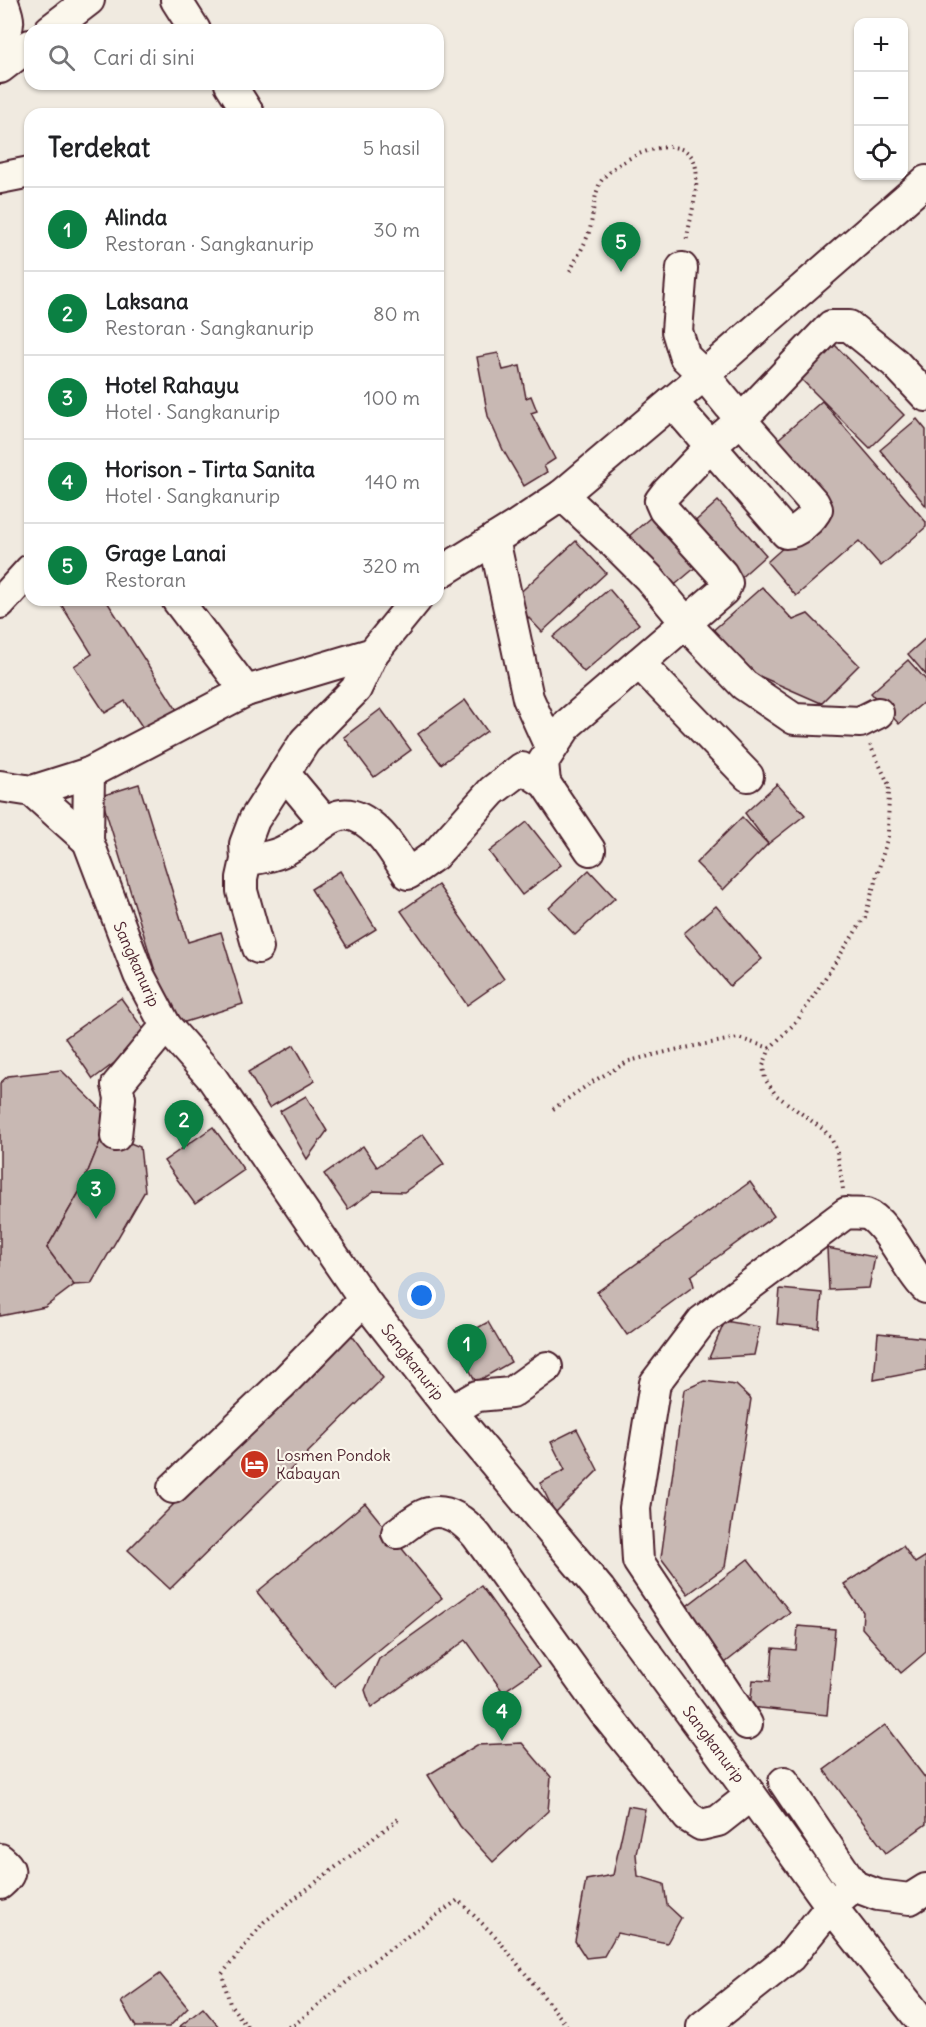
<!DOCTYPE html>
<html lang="id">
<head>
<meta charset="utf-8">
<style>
  :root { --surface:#fff; --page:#f6f6f6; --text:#202124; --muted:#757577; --line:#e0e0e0; --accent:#0b8043 }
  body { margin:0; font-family:Delius,sans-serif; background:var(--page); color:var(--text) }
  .controls { position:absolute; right:18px; top:18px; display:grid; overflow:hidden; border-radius:12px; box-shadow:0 2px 4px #0004 }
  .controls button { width:54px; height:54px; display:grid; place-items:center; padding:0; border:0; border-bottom:2px solid var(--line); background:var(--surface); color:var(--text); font:30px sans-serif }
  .you { position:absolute; left:422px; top:1296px; width:21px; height:21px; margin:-15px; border:4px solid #fff; border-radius:50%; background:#1a73e8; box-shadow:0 0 0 9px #1a73e833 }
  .badge { display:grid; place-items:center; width:39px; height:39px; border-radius:50%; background:var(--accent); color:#fff; font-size:20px; font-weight:700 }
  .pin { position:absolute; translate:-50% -50px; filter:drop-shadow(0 2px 3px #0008) }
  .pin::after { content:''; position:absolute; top:32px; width:21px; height:18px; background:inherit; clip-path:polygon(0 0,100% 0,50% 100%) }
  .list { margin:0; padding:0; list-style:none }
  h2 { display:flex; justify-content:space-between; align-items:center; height:78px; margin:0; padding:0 24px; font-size:26px }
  h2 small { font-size:20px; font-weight:400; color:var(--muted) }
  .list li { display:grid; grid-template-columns:39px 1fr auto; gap:18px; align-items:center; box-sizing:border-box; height:84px; padding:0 24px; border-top:2px solid var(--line) }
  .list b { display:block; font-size:22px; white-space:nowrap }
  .list p { margin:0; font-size:20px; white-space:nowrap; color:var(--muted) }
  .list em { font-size:20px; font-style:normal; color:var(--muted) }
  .icon { flex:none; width:33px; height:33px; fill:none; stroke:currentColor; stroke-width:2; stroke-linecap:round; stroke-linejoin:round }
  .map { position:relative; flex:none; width:926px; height:2027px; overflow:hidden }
  .search { position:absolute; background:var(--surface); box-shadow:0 2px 4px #0004; left:24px; top:24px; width:420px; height:66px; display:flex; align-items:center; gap:15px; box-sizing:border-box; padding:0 21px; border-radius:18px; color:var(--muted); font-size:22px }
  .panel { position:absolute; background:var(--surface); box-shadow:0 2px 4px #0004; left:24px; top:108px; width:420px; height:498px; border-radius:18px }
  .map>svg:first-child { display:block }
  .building { fill:#c8b8b3; stroke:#4a1f2b; stroke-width:1.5 }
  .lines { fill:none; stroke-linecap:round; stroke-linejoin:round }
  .minor-casing { stroke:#4a1f2b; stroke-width:34 }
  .path { stroke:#4a1f2b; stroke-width:4; stroke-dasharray:1.5 4.5; stroke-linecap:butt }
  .minor { stroke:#fbf7ec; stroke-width:30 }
  .labels { text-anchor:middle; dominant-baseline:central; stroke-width:4.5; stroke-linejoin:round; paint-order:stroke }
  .street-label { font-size:16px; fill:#4a1f2b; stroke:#fbf7ec }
  .poi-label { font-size:16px; fill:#4a1f2b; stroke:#fbf7ec; text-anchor:start }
</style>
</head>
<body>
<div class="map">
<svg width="926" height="2027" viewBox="0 0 926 2027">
  <rect width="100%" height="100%" fill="#f0eae0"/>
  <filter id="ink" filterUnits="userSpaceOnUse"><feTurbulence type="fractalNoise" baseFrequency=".0167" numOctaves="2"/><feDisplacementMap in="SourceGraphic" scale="12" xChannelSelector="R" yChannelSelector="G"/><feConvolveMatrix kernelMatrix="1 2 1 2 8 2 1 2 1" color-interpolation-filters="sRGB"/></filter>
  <g filter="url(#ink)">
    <g class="building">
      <polygon points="832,342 904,415 870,448 798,376"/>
      <polygon points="498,353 503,370 520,366 526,398 531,396 537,411 531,413 555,459 544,466 547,472 524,486 503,450 488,416 477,357"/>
      <polygon points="822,401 926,522 926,527 881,566 859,541 796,596 767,562 831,505 776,441"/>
      <polygon points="917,419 926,430 926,506 880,450"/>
      <polygon points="718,501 766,555 738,580 690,526"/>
      <polygon points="658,511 702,562 664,594 621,543"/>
      <polygon points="576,541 606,573 542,632 512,600"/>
      <polygon points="762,587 793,620 808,614 859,665 821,703 741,668 710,633"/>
      <polygon points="609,589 639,624 584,672 553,637"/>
      <polygon points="61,600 106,600 177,710 145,731 125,701 105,713 74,666 92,654 59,601"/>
      <polygon points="926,638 926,675 908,654"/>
      <polygon points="908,660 926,680 926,700 899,724 871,693"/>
      <polygon points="465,700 487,731 441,764 418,734"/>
      <polygon points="381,709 411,750 374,777 344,737"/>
      <polygon points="139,784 188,942 221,932 243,1004 172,1026 101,796"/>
      <polygon points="777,784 805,815 768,844 745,813"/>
      <polygon points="742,817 768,844 723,890 696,863"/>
      <polygon points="527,822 561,865 522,895 489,852"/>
      <polygon points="589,870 615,898 575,935 549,908"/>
      <polygon points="340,871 376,929 347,947 311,889"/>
      <polygon points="438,885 504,979 467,1005 401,911"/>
      <polygon points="716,906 762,959 730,986 684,933"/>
      <polygon points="121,998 149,1037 93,1079 65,1038"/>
      <polygon points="294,1045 315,1081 269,1108 248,1072"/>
      <polygon points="61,1070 110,1118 80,1191 47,1248 74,1285 45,1307 0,1316 0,1083 8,1076"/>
      <polygon points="306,1096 327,1131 307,1159 280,1111"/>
      <polygon points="213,1127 244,1170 195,1204 164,1161"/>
      <polygon points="104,1132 140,1147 145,1191 91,1284 74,1285 47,1248 80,1191"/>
      <polygon points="423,1134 444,1164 404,1192 374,1191 348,1209 324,1174 363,1146 377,1167"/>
      <polygon points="750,1182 774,1216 691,1276 694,1286 627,1335 597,1292"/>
      <polygon points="827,1248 875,1257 869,1288 829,1290"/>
      <polygon points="780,1289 822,1293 819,1328 777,1324"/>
      <polygon points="725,1321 760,1327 754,1355 709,1358"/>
      <polygon points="488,1322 511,1362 476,1382 454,1341"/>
      <polygon points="348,1330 383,1378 170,1589 128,1550"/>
      <polygon points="878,1333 926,1338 926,1370 874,1380"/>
      <polygon points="704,1381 736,1385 751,1399 725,1567 688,1594 661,1558 684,1390"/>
      <polygon points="577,1429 598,1470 555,1513 540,1483 565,1470 551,1442"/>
      <polygon points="365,1503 442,1598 334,1687 257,1592"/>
      <polygon points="903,1546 915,1563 926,1556 926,1652 901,1673 862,1628 863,1612 844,1584"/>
      <polygon points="748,1559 790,1612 721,1666 679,1612"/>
      <polygon points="481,1586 539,1667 503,1692 466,1640 371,1708 365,1690 379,1659"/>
      <polygon points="798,1626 835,1629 827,1715 750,1707 753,1680 770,1681 773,1648 796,1650"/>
      <polygon points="885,1725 926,1779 926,1824 886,1853 824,1770"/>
      <polygon points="522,1743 551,1777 548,1811 493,1862 460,1826 428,1775 477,1745"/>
      <polygon points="628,1806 645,1809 636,1854 638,1876 664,1884 667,1905 681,1918 667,1943 617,1933 604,1956 586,1958 575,1941 586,1880 613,1875"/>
      <polygon points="160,1974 188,2008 169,2027 136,2027 121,2002"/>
      <polygon points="203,2008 219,2027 179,2027"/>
    </g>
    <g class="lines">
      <defs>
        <g id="minor">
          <polyline points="176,0 195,30"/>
          <polyline points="50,30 89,0"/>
          <path d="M0,39C13,25 8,16 2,0"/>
          <polyline points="0,68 30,45"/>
          <polyline points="230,84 249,114"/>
          <polyline points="0,178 30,172"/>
          <path d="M672,402L786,533C797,533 813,518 817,509L814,503L741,420L704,375L685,357L677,331L682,268"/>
          <polyline points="562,495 618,547 649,578 698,637 744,685 794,719 860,722 878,713"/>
          <polyline points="494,539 528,698 551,749"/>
          <polyline points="438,574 517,525 562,495 698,380 926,181"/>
          <polyline points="177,600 246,691"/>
          <polyline points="0,603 30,570"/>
          <polyline points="639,663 748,776"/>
          <polyline points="89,773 88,841 139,975 166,1026 212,1078 364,1300 451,1411 600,1590 751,1795 831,1906 926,2027"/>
          <polyline points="284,773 324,821"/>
          <polyline points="545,783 543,762 568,724 724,590 727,583 722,574 664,510 660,501 666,493 710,447 741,420 831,326 849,326 895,363 926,396"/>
          <polyline points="0,786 32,791 89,773 246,691 373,653 416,600"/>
          <polyline points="32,791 88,841"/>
          <path d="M246,860C262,858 277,856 291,847C325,827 339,794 378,832C390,843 399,861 408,874L435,855L492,791L522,768L545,783L590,850"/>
          <polyline points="258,948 242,891 242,878 246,860 245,844 254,820 305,741 356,689 373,653"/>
          <polyline points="116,1136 120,1098 117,1085 166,1026"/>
          <polyline points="451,1411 477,1396 511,1393 547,1367"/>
          <polyline points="173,1488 280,1386 364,1300"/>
          <path d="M397,1533C406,1527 419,1515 429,1513C449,1508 465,1522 477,1536L603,1711L688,1817L701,1825L718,1821L751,1795"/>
          <path d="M747,1724L638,1561L635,1508L655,1383L702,1321L846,1213C852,1214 860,1213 866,1214C888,1221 907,1271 926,1288"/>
          <polyline points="784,1782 854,1886"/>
          <path d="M0,1859C12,1869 13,1873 0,1884"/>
          <polyline points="702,2027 790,1957 831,1906 854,1886 878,1895 910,1899 926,1889"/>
        </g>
      </defs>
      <use href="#minor" class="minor-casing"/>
      <g class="path">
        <path d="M570,271C577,257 586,243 590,229C593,216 594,195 600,183C611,161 680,128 694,161C702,180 689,222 686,243"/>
        <polyline points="553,1109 592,1082 629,1061 674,1050 738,1038 770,1048"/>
        <polyline points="843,1189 837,1151 831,1138 824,1130 776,1095 765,1079 763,1066 770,1048 797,1021 865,917 888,836 889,785 870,745"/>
        <polyline points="247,2027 230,2004 222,1974 264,1922 401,1817"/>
        <polyline points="288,2027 294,2025 369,1964 458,1900 496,1937 568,2027"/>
      </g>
      <use href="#minor" class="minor"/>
    </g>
  </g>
  <defs>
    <symbol id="hotel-disc" viewBox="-11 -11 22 22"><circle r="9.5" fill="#c8321e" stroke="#fbf7ec"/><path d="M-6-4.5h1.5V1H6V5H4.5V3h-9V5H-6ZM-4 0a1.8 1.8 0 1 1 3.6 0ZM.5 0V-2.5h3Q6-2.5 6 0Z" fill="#fff"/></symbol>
  </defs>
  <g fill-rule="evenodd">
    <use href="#hotel-disc" x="238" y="1448" width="33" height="33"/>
  </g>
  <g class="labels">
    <g class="street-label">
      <text transform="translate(137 964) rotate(66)">Sangkanurip</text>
      <text transform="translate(413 1362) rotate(52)">Sangkanurip</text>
      <text transform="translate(714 1744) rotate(53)">Sangkanurip</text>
    </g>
    <g class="poi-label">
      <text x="276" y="1455">Losmen Pondok<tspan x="276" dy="18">Kabayan</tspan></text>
    </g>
  </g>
</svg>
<div class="controls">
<button>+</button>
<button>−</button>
<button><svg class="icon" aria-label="locate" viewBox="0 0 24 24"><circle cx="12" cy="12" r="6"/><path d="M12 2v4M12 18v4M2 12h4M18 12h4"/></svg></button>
</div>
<div class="you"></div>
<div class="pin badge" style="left:467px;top:1374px">1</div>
<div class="pin badge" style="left:184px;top:1150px">2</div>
<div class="pin badge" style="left:96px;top:1219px">3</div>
<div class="pin badge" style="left:502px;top:1741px">4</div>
<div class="pin badge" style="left:621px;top:272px">5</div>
<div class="search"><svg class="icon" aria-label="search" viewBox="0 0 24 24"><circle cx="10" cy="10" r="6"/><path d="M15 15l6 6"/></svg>Cari di sini</div>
<section class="panel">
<h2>Terdekat<small>5 hasil</small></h2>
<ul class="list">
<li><span class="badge">1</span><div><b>Alinda</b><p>Restoran · Sangkanurip</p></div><em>30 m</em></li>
<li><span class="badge">2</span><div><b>Laksana</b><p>Restoran · Sangkanurip</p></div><em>80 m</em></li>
<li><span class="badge">3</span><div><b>Hotel Rahayu</b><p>Hotel · Sangkanurip</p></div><em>100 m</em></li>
<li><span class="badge">4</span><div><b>Horison - Tirta Sanita</b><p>Hotel · Sangkanurip</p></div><em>140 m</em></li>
<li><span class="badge">5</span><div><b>Grage Lanai</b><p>Restoran</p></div><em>320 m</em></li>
</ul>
</section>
</div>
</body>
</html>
